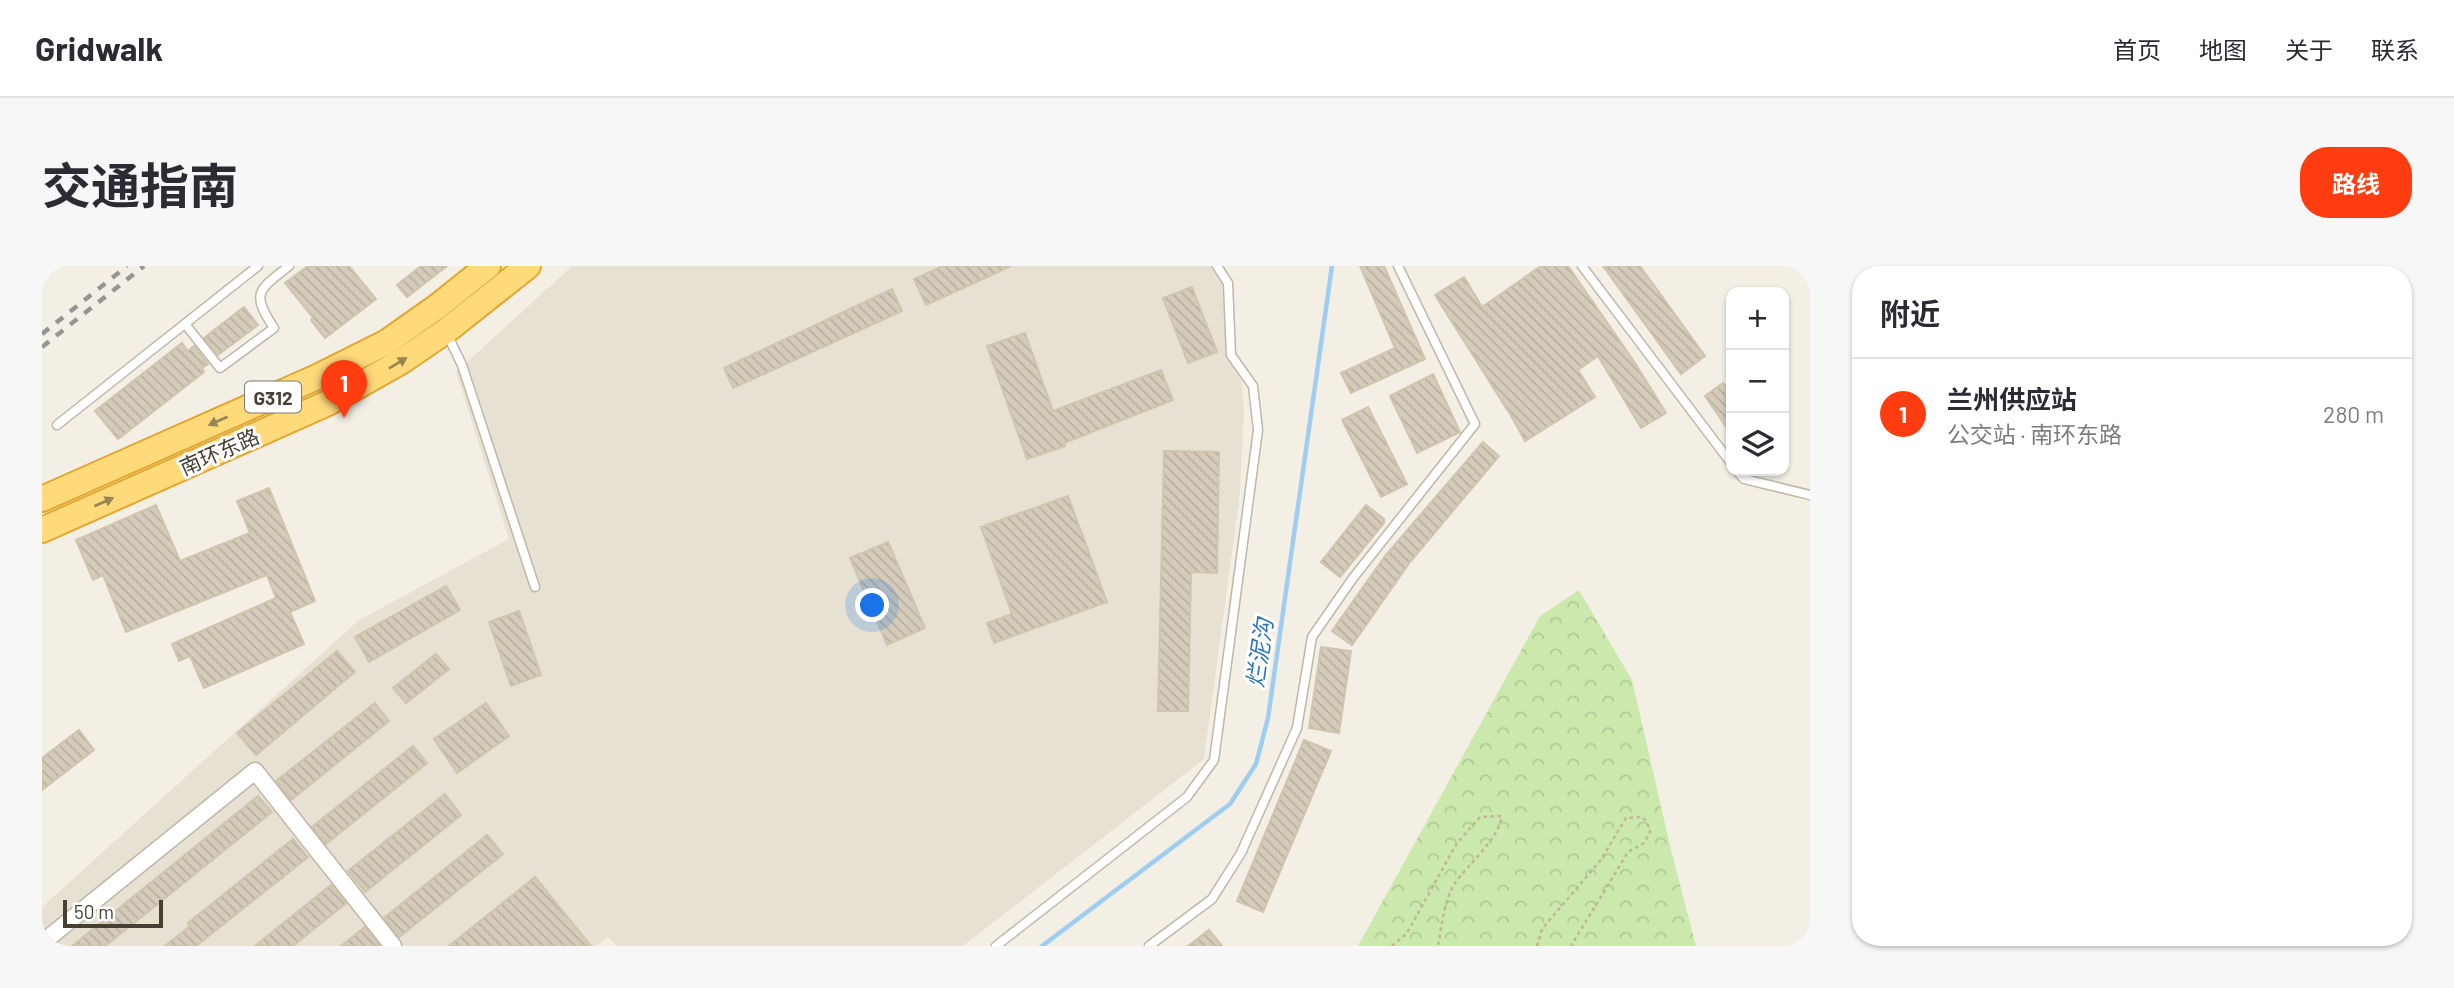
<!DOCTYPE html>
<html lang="zh">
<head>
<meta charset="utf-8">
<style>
  :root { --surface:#fff; --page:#f7f7f7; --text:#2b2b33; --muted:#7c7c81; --line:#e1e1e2; --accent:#ff3d10 }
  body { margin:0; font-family:Barlow,"Noto Sans SC",sans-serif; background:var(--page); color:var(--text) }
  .controls { position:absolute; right:21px; top:21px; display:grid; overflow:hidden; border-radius:14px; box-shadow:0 2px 5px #0004 }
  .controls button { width:63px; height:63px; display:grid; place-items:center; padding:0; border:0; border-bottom:2px solid var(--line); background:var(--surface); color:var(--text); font:35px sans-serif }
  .scale { position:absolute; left:21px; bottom:18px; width:100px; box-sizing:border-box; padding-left:7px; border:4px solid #463f34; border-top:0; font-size:19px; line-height:24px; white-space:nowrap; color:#463f34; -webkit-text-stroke:5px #fff; paint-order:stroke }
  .you { position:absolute; left:831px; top:340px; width:24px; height:24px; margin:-18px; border:5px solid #fff; border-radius:50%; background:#1a73e8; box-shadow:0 0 0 10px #1a73e833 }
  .badge { display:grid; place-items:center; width:46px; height:46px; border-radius:50%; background:var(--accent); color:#fff; font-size:23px; font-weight:700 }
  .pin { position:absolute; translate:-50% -58px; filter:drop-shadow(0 2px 4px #0008) }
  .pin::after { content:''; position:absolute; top:37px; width:24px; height:21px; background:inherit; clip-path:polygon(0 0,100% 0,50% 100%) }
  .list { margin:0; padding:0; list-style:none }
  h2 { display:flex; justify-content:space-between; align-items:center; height:91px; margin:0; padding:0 28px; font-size:30px }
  h2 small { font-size:23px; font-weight:400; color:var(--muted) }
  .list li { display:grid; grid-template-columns:46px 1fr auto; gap:21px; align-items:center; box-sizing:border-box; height:112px; padding:0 28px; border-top:2px solid var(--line) }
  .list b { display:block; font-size:26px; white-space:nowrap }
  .list p { margin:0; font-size:23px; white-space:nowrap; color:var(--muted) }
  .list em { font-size:23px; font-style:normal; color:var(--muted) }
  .icon { flex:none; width:38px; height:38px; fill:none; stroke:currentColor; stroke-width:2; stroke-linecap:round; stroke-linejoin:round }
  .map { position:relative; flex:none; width:1768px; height:680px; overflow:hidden; border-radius:28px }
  header { display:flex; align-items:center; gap:42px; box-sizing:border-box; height:98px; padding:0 35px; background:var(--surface); border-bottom:2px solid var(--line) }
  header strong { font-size:33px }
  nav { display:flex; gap:38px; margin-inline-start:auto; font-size:24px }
  .intro { display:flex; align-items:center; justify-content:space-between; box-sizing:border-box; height:168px; padding:0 42px }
  h1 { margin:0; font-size:49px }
  .button { padding:18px 32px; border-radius:28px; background:var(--accent); color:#fff; font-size:24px; font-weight:700 }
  main { display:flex; gap:42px; padding:0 42px }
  aside { flex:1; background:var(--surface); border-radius:28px; box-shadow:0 2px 5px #0004 }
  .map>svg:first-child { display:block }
  .residential { fill:#e7e1d3 }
  .forest { fill:url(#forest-crowns) }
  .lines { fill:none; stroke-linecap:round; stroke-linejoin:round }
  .stream { stroke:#9fcdf2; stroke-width:4.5 }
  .building { fill:url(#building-back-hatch); stroke:#d0c4ad; stroke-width:2 }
  .service-casing { stroke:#bfb7a7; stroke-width:11 }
  .minor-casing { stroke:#bfb7a7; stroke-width:19 }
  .trunk-casing { stroke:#e1a731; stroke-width:28 }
  .path { stroke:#c1b498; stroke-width:2.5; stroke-dasharray:3.5 3.5; stroke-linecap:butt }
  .service { stroke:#fff; stroke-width:8 }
  .minor { stroke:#fff; stroke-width:16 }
  .trunk { stroke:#ffda7b; stroke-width:24 }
  .rail { stroke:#959595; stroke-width:4.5; stroke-dasharray:9 9; stroke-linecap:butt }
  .oneway { fill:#998554 }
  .labels { text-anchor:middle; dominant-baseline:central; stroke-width:6; stroke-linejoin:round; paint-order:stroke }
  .shield { fill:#fff; stroke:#7e7971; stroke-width:2 }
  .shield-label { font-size:19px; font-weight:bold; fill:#463f34 }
  .street-label { font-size:21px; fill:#463f34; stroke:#fff }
  .water-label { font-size:23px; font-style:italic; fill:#2b75b4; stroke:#fff }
</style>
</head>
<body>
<header>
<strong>Gridwalk</strong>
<nav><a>首页</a><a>地图</a><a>关于</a><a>联系</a></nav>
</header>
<div class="intro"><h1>交通指南</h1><a class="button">路线</a></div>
<main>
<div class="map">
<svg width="1768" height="680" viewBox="0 0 1768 680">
  <defs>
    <pattern id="forest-crowns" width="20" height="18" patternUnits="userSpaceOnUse" patternTransform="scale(1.75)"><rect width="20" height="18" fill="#cbe9ac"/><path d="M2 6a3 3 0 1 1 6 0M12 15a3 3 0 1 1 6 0" fill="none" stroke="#b0c995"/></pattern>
    <pattern id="building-back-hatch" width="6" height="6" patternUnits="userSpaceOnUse" patternTransform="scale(1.75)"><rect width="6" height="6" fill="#d5cbba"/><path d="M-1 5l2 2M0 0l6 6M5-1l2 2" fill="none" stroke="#b8afa0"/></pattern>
  </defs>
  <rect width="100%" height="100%" fill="#f3efe5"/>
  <polygon class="residential" points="530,0 1175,0 1186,17 1191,103 1200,116 1202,145 1198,227 1162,493 921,680 574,680 566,671 554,680 0,680 0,641 317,354 467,273 414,106"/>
  <polygon class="forest" points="1537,324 1590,414 1629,584 1654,680 1316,680 1498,350"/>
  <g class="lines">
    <polyline class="stream" points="1000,680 1188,538 1214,498 1226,452 1290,0"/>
  </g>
  <g class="building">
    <polygon points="266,0 307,0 334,33 283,72 269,54 271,52 243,17"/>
    <polygon points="379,0 405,0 365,31 355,19"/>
    <polygon points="901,0 969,0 884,39 872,13"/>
    <polygon points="1318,0 1342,0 1383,93 1309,127 1299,107 1353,82"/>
    <polygon points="1499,0 1526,0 1591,94 1624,147 1599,162 1556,90 1536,104 1553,131 1483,175 1467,146 1469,144 1466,145 1393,29 1422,11 1440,41"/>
    <polygon points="1561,0 1598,0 1663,90 1639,108"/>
    <polygon points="1150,21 1175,86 1146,97 1121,32"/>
    <polygon points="850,23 860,45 691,122 682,102"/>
    <polygon points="202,41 216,59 176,89 162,72"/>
    <polygon points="983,67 1011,145 1119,104 1131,134 1022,177 1023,180 985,193 945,80"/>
    <polygon points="140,77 146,85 152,80 166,98 160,102 162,106 76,173 53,145"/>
    <polygon points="1391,108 1418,166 1375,187 1348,130"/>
    <polygon points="1681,117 1689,128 1689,168 1663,130"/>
    <polygon points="1326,141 1365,218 1339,231 1300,154"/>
    <polygon points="1441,176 1457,190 1368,296 1310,379 1290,365 1343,290"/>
    <polygon points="1122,185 1177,186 1175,307 1149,306 1146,445 1116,445"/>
    <polygon points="227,222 273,335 248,346 262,378 162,422 148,390 137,395 130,378 234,332 225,309 84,366 61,309 51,314 34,274 114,239 138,295 208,267 195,235"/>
    <polygon points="1026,230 1065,336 952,377 945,357 970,348 939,261"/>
    <polygon points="1324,239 1342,253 1342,257 1298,311 1279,296"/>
    <polygon points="846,276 883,362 845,379 808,292"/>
    <polygon points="404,320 418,344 327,396 313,371"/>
    <polygon points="477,345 499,409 469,420 447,356"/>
    <polygon points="1279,381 1309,385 1297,467 1267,462"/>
    <polygon points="295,385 313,406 214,489 195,467"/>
    <polygon points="394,388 407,403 364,437 351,422"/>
    <polygon points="333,437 347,455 249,534 234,515"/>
    <polygon points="444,437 467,470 415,507 392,473"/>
    <polygon points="37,464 52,484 0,524 0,492"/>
    <polygon points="1262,474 1289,485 1221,646 1195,635"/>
    <polygon points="371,480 385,497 284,578 270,561"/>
    <polygon points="403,528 419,549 323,626 306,605"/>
    <polygon points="216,530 230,546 112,641 63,680 30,680"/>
    <polygon points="445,569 461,588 357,671 342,652"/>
    <polygon points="251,573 266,591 154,680 123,680 148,660 146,657"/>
    <polygon points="493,611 549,680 407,680"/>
    <polygon points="289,619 304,637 251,680 213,680"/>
    <polygon points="323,661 338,680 299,680"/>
    <polygon points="1167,664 1180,680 1146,680"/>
  </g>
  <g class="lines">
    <defs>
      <g id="service">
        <polyline points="1540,0 1689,197"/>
        <path d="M143,58L178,102L232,62C208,26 217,24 247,0"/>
        <polyline points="405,68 420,99 493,321"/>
        <polyline points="15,159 216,0"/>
        <polyline points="1695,205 1702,213 1768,229"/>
        <polyline points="954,680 1145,531 1172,494 1216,164 1211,120 1189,89 1186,17 1175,0"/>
        <polyline points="1107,680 1170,633 1199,587 1255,462 1270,371 1311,312 1433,158 1356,0"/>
      </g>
      <polyline id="minor" points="0,677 213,505 351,680"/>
      <g id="trunk">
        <polyline points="0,233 275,111 345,76 396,40 446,0"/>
        <polyline points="0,264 286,137 360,95 404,65 486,0"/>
      </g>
    </defs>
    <use href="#service" class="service-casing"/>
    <use href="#minor" class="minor-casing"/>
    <use href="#trunk" class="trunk-casing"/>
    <g class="path">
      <path d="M1350,680L1365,667L1415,577L1438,551L1459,550C1461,568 1424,601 1413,617C1402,634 1400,660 1396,680"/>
      <polyline points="1495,680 1500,663 1558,595 1584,552 1600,551 1605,556 1608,566 1602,577 1586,586 1529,680"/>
    </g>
    <use href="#service" class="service"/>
    <use href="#minor" class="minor"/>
    <use href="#trunk" class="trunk"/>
    <g class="rail">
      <polyline points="0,68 85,0"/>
      <polyline points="0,81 102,0"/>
    </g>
  </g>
  <defs><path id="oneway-solid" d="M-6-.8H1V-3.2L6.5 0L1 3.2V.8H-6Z" transform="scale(1.75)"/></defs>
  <g class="oneway">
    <use href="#oneway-solid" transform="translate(356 97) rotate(-31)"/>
    <use href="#oneway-solid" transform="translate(176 155) rotate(156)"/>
    <use href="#oneway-solid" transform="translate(62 236) rotate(-24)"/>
  </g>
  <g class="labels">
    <rect class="shield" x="203" y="115.5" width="56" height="31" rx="5"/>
    <g class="shield-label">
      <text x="231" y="131">G312</text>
    </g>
    <g class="street-label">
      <text transform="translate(177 185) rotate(-24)">南环东路</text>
    </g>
    <g class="water-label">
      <text transform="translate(1217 387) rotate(-82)">烂泥沟</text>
    </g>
  </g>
</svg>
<div class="controls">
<button>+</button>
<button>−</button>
<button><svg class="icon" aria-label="layers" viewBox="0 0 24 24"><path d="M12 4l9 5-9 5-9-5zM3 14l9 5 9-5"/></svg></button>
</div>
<div class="scale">50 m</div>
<div class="you"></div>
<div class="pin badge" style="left:302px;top:152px">1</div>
</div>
<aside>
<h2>附近<small></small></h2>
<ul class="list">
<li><span class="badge">1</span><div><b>兰州供应站</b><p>公交站 · 南环东路</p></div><em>280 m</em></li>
</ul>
</aside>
</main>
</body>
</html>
